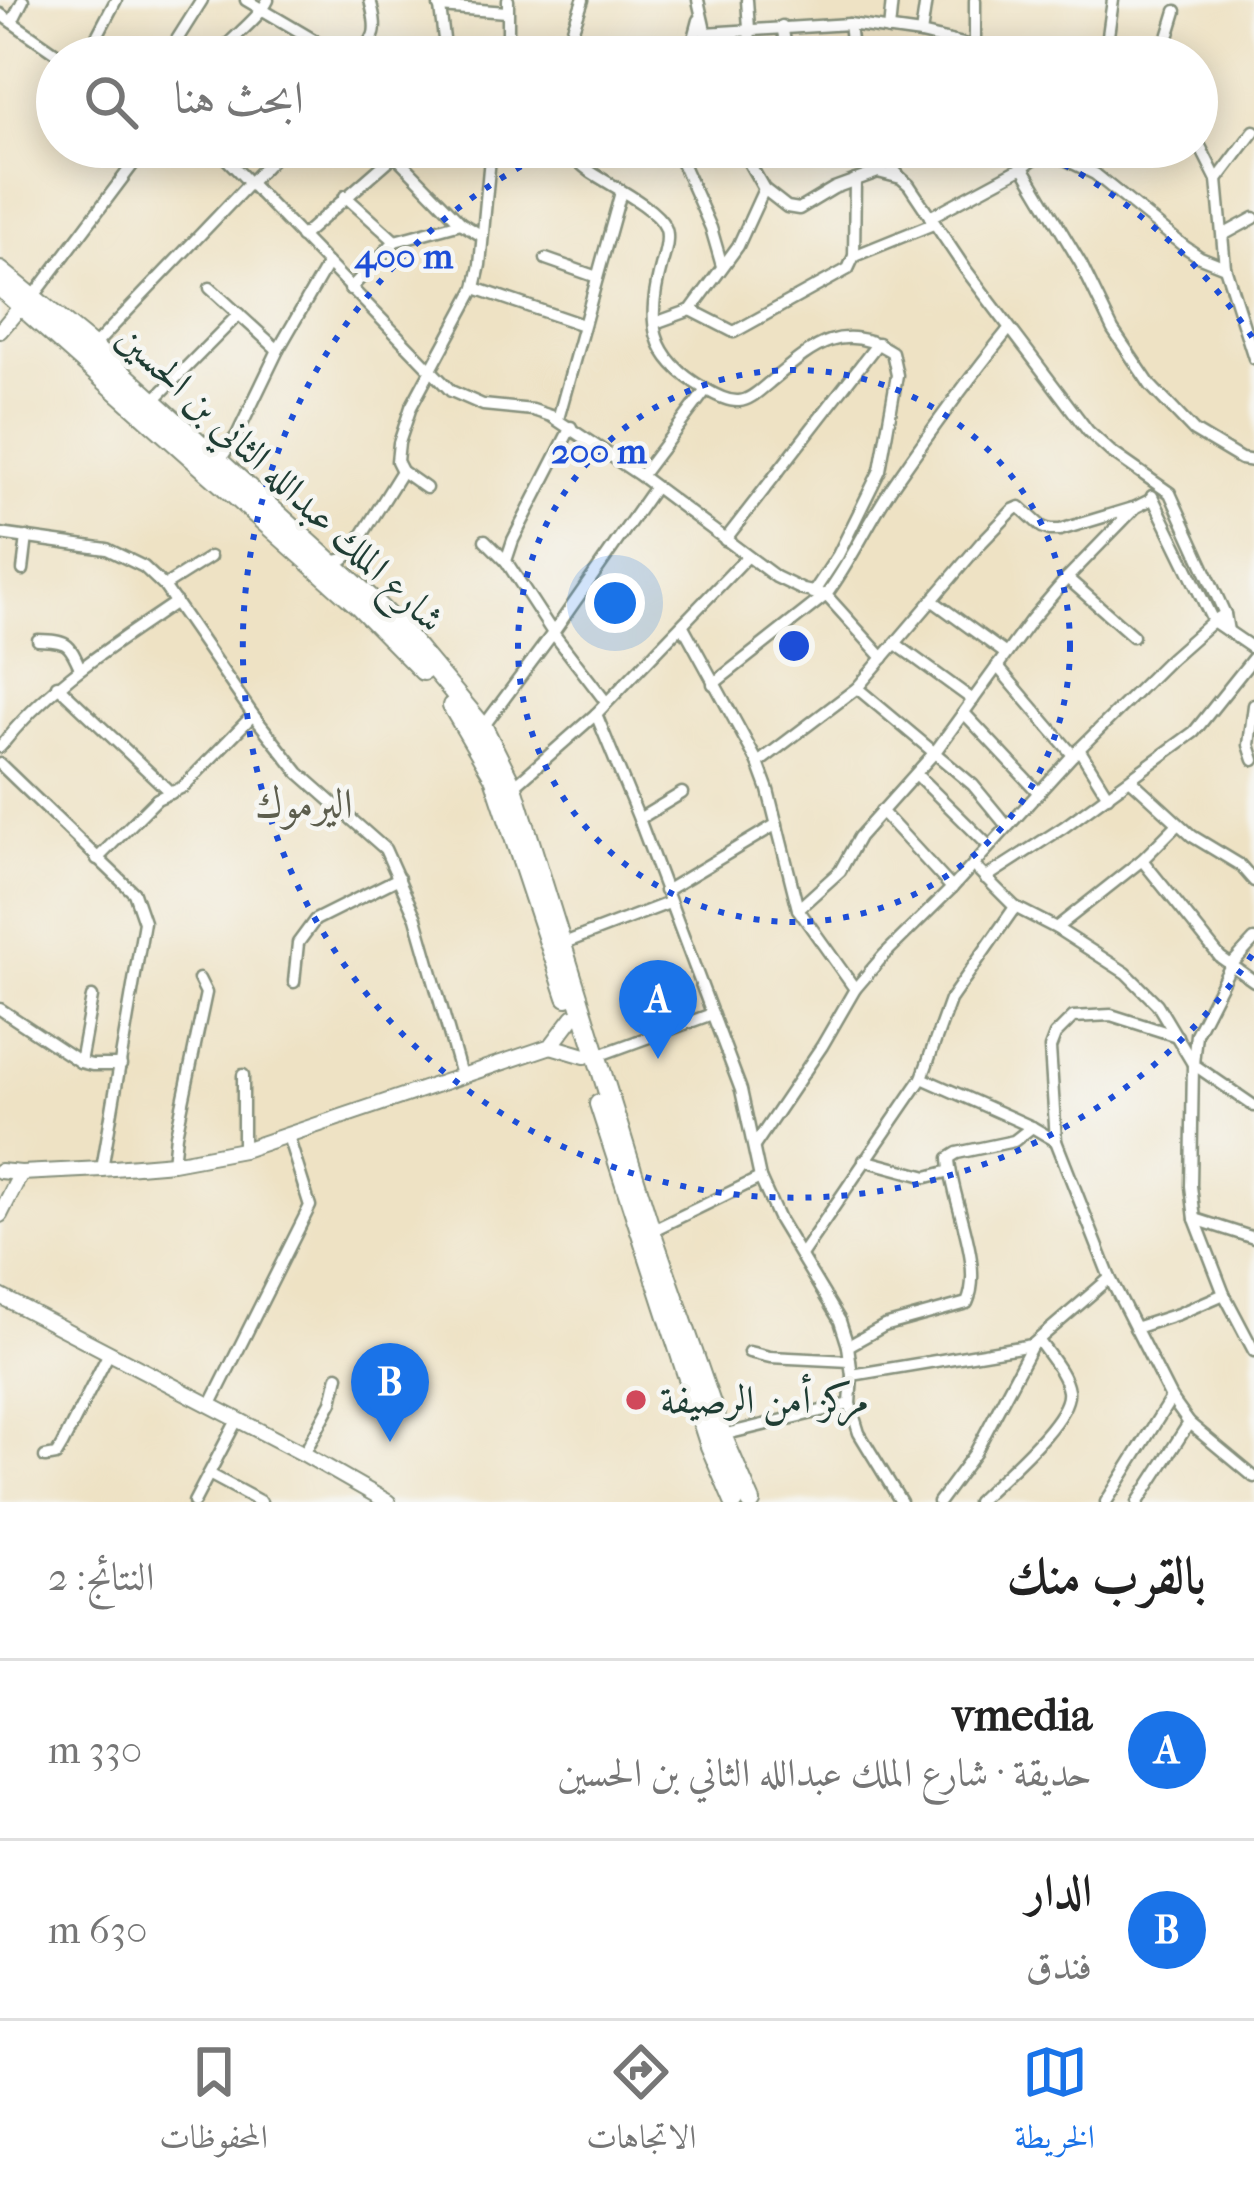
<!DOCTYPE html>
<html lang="ar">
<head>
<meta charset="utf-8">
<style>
  :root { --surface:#fff; --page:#f2f2f2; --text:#222; --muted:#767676; --line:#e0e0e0; --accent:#1a73e8 }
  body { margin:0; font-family:"IM FELL French Canon",Amiri,serif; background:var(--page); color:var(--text); direction:rtl }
  .you { position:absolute; left:615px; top:603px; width:42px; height:42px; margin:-30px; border:9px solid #fff; border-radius:50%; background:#1a73e8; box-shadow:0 0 0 18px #1a73e833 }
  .badge { display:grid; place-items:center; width:78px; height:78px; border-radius:50%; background:var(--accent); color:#fff; font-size:39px; font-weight:700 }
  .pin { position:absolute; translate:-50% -99px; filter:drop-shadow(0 3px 6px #0008) }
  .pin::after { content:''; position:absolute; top:63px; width:42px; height:36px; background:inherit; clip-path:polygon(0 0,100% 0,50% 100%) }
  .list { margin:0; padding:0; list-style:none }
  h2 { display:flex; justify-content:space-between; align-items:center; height:156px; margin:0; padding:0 48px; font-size:51px }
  h2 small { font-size:39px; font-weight:400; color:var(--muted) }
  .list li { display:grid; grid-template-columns:78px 1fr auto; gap:36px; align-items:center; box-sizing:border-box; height:180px; padding:0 48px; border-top:3px solid var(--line) }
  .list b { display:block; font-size:45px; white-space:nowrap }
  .list p { margin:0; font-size:39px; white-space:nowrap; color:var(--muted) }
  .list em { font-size:39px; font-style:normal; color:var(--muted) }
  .icon { flex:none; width:66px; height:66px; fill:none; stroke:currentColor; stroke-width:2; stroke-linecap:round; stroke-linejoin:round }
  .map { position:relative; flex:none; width:1254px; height:1502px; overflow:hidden; direction:ltr }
  .search { position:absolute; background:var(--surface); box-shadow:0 6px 30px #0003; left:36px; right:36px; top:36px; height:132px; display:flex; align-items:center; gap:30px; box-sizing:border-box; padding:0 42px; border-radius:66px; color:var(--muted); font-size:45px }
  .sheet { height:516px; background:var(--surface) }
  nav { display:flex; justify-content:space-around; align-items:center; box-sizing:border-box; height:168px; border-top:3px solid var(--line); background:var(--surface); font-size:33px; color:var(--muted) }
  nav a { display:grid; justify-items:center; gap:6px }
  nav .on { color:var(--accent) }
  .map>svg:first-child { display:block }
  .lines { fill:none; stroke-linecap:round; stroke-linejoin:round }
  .minor-casing { stroke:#86907c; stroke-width:15 }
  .tertiary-casing { stroke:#86907c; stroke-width:18 }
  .primary-casing { stroke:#86907c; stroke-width:22 }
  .minor { stroke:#fff; stroke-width:10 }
  .tertiary { stroke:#fff; stroke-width:14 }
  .primary { stroke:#fff; stroke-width:18 }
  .ring { fill:none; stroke:#1d4ed8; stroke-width:6; stroke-dasharray:6 12 }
  .poi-dot { fill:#d1495b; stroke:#f6f6f2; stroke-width:4.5 }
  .labels { text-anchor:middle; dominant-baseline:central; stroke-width:9; stroke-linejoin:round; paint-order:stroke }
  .street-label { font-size:39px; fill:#1f3d34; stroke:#f6f6f2 }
  .poi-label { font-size:39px; fill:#1f3d34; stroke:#f6f6f2; text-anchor:start }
  .neighbourhood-label { font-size:42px; fill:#5d5e4e; stroke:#f6f6f2 }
  .centre { fill:#1d4ed8; stroke:#f6f6f2; stroke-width:6 }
  .ring-label { font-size:36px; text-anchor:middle; font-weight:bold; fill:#1d4ed8; stroke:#f6f6f2; stroke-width:9; stroke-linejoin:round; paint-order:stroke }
</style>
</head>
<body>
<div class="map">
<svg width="1254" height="1502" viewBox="0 0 1254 1502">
  <rect width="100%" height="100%" fill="#f6f6f2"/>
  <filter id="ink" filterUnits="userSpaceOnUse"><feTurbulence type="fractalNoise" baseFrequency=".00833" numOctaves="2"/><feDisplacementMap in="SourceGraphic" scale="24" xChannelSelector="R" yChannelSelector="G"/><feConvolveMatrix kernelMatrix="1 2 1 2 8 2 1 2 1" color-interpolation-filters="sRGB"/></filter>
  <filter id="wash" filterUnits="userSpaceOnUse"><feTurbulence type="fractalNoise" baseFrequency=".004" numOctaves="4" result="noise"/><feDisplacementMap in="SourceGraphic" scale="48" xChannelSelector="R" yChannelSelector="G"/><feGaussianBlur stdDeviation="2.7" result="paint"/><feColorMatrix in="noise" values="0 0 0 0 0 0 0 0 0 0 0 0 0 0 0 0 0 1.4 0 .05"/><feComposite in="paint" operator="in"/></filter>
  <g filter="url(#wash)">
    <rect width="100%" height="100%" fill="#eee2c4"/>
  </g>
  <g filter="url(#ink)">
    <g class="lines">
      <defs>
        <g id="minor">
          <polyline points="246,0 314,40 330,57"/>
          <polyline points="439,0 444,39 452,57"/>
          <polyline points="508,0 508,57"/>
          <polyline points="698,0 711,57"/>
          <polyline points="747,0 751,57"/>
          <polyline points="439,7 507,12"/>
          <polyline points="0,14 62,57"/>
          <polyline points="12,22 23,0"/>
          <polyline points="849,24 853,57"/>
          <polyline points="782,26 788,57"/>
          <polyline points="889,30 892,0"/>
          <polyline points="705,33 849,24 921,34 1018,57"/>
          <polyline points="921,34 926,0"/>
          <polyline points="568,44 591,57"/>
          <polyline points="975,48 975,0"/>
          <polyline points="86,57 116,0"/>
          <polyline points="166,57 202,0"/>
          <path d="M216,57C230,39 259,19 268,0"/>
          <path d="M351,57C379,42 378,29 370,0"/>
          <polyline points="563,57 583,0"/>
          <polyline points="689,57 699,20"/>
          <polyline points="1105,57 1113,0"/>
          <polyline points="1162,57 1176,11"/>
          <polyline points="1197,140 1217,180 1225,267 1254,358"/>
          <path d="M215,147L451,391L483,405L533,410L551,416L641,476L776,577L803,590L826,595C853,559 870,518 896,481C932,429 969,378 1009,329"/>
          <polyline points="387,147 461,223 482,236"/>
          <path d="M564,147C573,157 581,165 591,172C610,185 656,207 665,227C670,237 665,253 662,263C646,321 649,357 705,389C715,395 728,402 739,401C751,400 761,389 770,382C810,349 840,319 892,352L897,375L880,470L838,555L813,593"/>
          <polyline points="675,147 711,228 722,266"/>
          <polyline points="740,147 764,189 787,207 799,209 834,188 878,172 901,178 909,185 966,270 1088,431 1110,451 1170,493 1225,614 1228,631"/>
          <polyline points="876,147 900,177"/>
          <polyline points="1040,147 1095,174 1185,247 1200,257 1225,267"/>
          <polyline points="1023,167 1081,264 1113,330 1151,386 1194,431 1241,459 1254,461"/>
          <polyline points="1217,180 1254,131"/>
          <polyline points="345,196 395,241"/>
          <polyline points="930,217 1023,167 1046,150"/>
          <polyline points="1223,235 1254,218"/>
          <polyline points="301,237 395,155"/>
          <polyline points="854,256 933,224"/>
          <polyline points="546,259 597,277"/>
          <polyline points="210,288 278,350"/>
          <polyline points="475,288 583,325"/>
          <polyline points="350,289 395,241 461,223"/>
          <polyline points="34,296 146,147"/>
          <polyline points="691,310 734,332 848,269 854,256 855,180"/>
          <polyline points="655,323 691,310 738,246 764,189"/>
          <polyline points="93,347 284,147"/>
          <polyline points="152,402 239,314"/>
          <polyline points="558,419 621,192"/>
          <polyline points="571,427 513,540 506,561 553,633 606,702"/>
          <polyline points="218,463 237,435 278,350 327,265"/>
          <polyline points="641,476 706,390"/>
          <polyline points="426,488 402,471 397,461 399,443 411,407 475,288 480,265 491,147"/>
          <polyline points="1152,496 1213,621 1254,649"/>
          <polyline points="0,534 107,549 144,567 164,586 253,715 299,773 385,849 416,918 461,1075"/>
          <polyline points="485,540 506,561"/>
          <polyline points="725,540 878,343"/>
          <polyline points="332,562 344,559 351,553 402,471"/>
          <polyline points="23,570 27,537"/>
          <polyline points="1067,578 1133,636"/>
          <polyline points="164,586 210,557"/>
          <polyline points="933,601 1006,654"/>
          <polyline points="683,626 758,763 768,790 798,909 855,989"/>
          <path d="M38,640C67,641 69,642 80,668"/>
          <polyline points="896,644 973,700"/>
          <polyline points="997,666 1073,755"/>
          <polyline points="713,684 826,595 883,658"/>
          <polyline points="57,685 171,793"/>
          <polyline points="857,688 973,785 1007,826"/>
          <polyline points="1254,705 1249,745 1254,760"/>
          <polyline points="964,713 1039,793"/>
          <polyline points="596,714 639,819 741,1090 760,1178 779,1220 840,1321 848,1346 852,1375 850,1404 859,1433 901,1502"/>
          <polyline points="483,727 553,633 655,487"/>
          <path d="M0,747C48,685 112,646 176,602"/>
          <polyline points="1079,749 1108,796"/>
          <polyline points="758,763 857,688 981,543 1013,510 1020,507 1042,527 1050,530 1060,530 1133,508"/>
          <polyline points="0,764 134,893 144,922 102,1169"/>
          <polyline points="916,774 989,846"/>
          <polyline points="1131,780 1192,836 1240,865 1254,881"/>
          <polyline points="513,787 596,714 747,557"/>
          <polyline points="881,811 952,888"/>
          <polyline points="639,819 682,793"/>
          <polyline points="97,859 157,799 183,787 253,715"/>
          <polyline points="1142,860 1220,957 1254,981"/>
          <polyline points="973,865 1015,907 1056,928 1126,973 1157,1004 1193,1064 1254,1106"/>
          <polyline points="985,878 1064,827 1194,732 1254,657"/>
          <polyline points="665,891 777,824"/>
          <polyline points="798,909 840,871 859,837 935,752 1031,620 1067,578 1136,507 1152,499"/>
          <polyline points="1056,928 1142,860 1178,824"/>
          <polyline points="1254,940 1231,965 1196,1034 1193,1064 1191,1186 1195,1219 1224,1294 1254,1351"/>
          <polyline points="564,943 669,903"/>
          <polyline points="294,982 298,943 315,920 399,878"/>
          <polyline points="0,1009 80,1062 92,1065 121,1065"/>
          <polyline points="1177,1036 1111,1015 1073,1017 1055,1035 1050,1048 1056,1141 1110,1278 1171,1398 1189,1423 1254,1477"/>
          <polyline points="597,1056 712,1014"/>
          <polyline points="80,1062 92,997"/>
          <polyline points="243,1075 243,1150"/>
          <polyline points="922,1078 1032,1127 1056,1141"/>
          <polyline points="755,1145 822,1046 855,989 884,955 952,888 1073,755 1170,659 1213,621 1225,614"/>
          <polyline points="864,1160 927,1177 950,1171"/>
          <polyline points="173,1163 176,1135 206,993 199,979"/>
          <polyline points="1195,1219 1254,1238"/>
          <polyline points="651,1231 760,1178"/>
          <polyline points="801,1255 922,1078 950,1000 1015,907"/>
          <polyline points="1135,1328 1178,1314 1224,1294"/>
          <path d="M848,1346L884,1326L967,1303C985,1264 950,1197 949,1158L957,1153L1014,1141L1032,1127"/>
          <polyline points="749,1352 770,1357 850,1361"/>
          <polyline points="852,1375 1032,1345 1110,1278"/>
          <polyline points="210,1406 310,1206 288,1136"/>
          <polyline points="722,1435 850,1404"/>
          <polyline points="304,1454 332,1402 338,1376"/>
          <polyline points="45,1457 56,1455 62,1445 109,1353"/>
          <polyline points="209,1474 261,1502"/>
          <polyline points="194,1502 237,1420"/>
          <polyline points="939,1502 975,1453 1032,1345"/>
          <path d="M977,1502C997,1481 1072,1420 1068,1391C1065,1373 1049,1356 1039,1341"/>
          <polyline points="1106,1502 1171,1398"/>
          <polyline points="1138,1502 1189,1423"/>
        </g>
        <g id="tertiary">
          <polyline points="0,331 22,305"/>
          <polyline points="551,1046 585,1056"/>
          <polyline points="0,1171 21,1173 102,1169 173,1163 243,1150 551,1046 573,1017"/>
          <polyline points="0,1215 21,1173"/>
          <polyline points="0,1296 304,1454 388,1502"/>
        </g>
        <g id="primary">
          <polyline points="0,271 93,347 369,597 400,628 483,727 513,787 651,1231 722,1435 751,1502"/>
          <polyline points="0,287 359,606 423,671"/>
          <polyline points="452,706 494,777 567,997"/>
          <polyline points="599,1104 710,1446 734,1502"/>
        </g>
      </defs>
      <use href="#minor" class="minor-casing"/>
      <use href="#tertiary" class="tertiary-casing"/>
      <use href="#primary" class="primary-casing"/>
      <use href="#minor" class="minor"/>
      <use href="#tertiary" class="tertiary"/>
      <use href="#primary" class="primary"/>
    </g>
  </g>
  <g class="ring">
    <circle cx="794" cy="646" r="276"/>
    <path d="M1252 955A552 552 0 1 1 556 148M1032 148A552 552 0 0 1 1252 337"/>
  </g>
  <circle class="poi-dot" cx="636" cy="1400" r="12"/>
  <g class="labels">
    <g class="street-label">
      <text transform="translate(281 478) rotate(43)">شارع الملك عبدالله الثاني بن الحسين</text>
    </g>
    <g class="poi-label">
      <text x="660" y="1400">مركز أمن الرصيفة</text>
    </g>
    <g class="neighbourhood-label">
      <text x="304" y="804">اليرموك</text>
    </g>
  </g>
  <circle cx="794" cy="646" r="18" class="centre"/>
  <g class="ring-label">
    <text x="404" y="268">400 m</text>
    <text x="599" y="463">200 m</text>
  </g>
</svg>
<div class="you"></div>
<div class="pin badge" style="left:658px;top:1059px">A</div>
<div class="pin badge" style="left:390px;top:1442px">B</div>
<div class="search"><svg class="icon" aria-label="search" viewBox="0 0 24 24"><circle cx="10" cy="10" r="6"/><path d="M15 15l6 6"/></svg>ابحث هنا</div>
</div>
<section class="sheet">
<h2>بالقرب منك<small>النتائج: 2</small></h2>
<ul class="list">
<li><span class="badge">A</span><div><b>vmedia</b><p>حديقة · شارع الملك عبدالله الثاني بن الحسين</p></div><em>330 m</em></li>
<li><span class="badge">B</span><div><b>الدار</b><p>فندق</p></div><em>630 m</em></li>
</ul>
</section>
<nav>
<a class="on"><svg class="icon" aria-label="map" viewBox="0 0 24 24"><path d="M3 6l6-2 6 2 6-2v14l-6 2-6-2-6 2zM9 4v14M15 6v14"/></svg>الخريطة</a>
<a><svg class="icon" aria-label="directions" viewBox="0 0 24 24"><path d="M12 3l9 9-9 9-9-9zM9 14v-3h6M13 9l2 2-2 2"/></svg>الاتجاهات</a>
<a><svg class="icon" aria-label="saved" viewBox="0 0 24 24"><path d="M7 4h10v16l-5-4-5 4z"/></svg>المحفوظات</a>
</nav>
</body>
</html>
